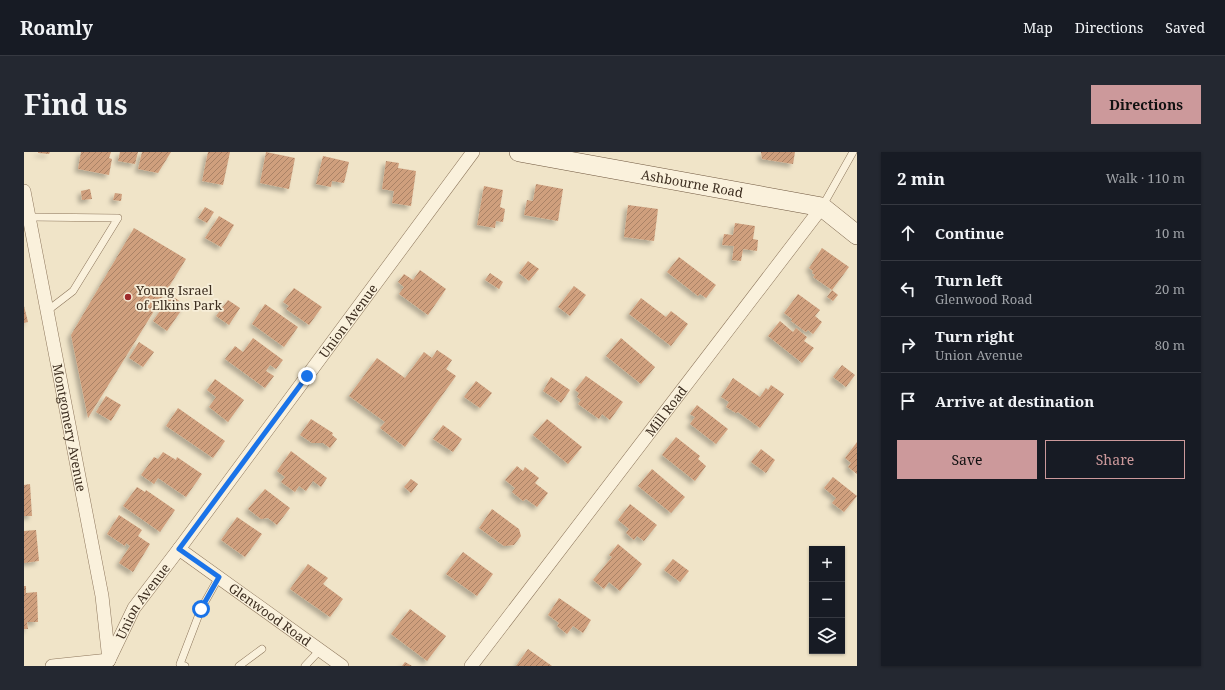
<!DOCTYPE html>
<html lang="en">
<head>
<meta charset="utf-8">
<style>
  :root { --surface:#171b24; --page:#242831; --text:#f1f3f6; --muted:#9ea1a6; --line:#363941; --accent:#cc999b }
  body { margin:0; font-family:"Noto Serif",serif; background:var(--page); color:var(--text) }
  .controls { position:absolute; right:12px; bottom:12px; display:grid; overflow:hidden; border-radius:0px; box-shadow:0 1px 3px #0004 }
  .controls button { width:36px; height:36px; display:grid; place-items:center; padding:0; border:0; border-bottom:1px solid var(--line); background:var(--surface); color:var(--text); font:20px sans-serif }
  .stop { position:absolute; width:12px; height:12px; margin:-9px; border:3px solid #1a73e8; border-radius:50%; background:#fff }
  .stop.end { background:#1a73e8; border-color:#fff; box-shadow:0 1px 4px #0008 }
  .list { margin:0; padding:0; list-style:none }
  h2 { display:flex; justify-content:space-between; align-items:center; height:52px; margin:0; padding:0 16px; font-size:17px }
  h2 small { font-size:13px; font-weight:400; color:var(--muted) }
  .list li { display:grid; grid-template-columns:26px 1fr auto; gap:12px; align-items:center; box-sizing:border-box; height:56px; padding:0 16px; border-top:1px solid var(--line) }
  .list b { display:block; font-size:15px; white-space:nowrap }
  .list p { margin:0; font-size:13px; white-space:nowrap; color:var(--muted) }
  .list em { font-size:13px; font-style:normal; color:var(--muted) }
  .actions { display:flex; gap:8px; padding:12px 16px }
  .actions a { flex:1; padding:9px 0; border:1px solid var(--accent); border-radius:0px; text-align:center; font-size:14px; color:var(--accent) }
  .actions .main { background:var(--accent); color:#111 }
  .icon { flex:none; width:22px; height:22px; fill:none; stroke:currentColor; stroke-width:2; stroke-linecap:round; stroke-linejoin:round }
  .map { position:relative; flex:none; width:833px; height:514px; overflow:hidden; border-radius:0px }
  header { display:flex; align-items:center; gap:24px; box-sizing:border-box; height:56px; padding:0 20px; background:var(--surface); border-bottom:1px solid var(--line) }
  header strong { font-size:19px }
  nav { display:flex; gap:22px; margin-inline-start:auto; font-size:14px }
  .intro { display:flex; align-items:center; justify-content:space-between; box-sizing:border-box; height:96px; padding:0 24px }
  h1 { margin:0; font-size:28px }
  .button { padding:10px 18px; border-radius:0px; background:var(--accent); color:#111; font-size:14px; font-weight:700 }
  main { display:flex; gap:24px; padding:0 24px }
  aside { flex:1; background:var(--surface); border-radius:0px; box-shadow:0 1px 3px #0004 }
  .map>svg:first-child { display:block }
  .building { fill:url(#building-hatch); filter:url(#shadow) }
  .lines { fill:none; stroke-linecap:round; stroke-linejoin:round }
  .lane-casing { stroke:#8d765c; stroke-width:8 }
  .street-casing { stroke:#8d765c; stroke-width:14 }
  .secondary-casing { stroke:#6f573f; stroke-width:20 }
  .lane { stroke:#faf1dc; stroke-width:7 }
  .street { stroke:#faf1dc; stroke-width:13 }
  .secondary { stroke:#faf1dc; stroke-width:19 }
  .route { stroke:#1a73e8; stroke-width:5 }
  .poi-dot { fill:#9e2a2b; stroke:#f7eed8; stroke-width:1.5 }
  .labels { text-anchor:middle; dominant-baseline:central; stroke-width:3.5; stroke-linejoin:round; paint-order:stroke }
  .street-label { font-size:13px; fill:#3d2e20; stroke:#f7eed8 }
  .poi-label { font-size:13px; fill:#3d2e20; stroke:#f7eed8; text-anchor:start }
</style>
</head>
<body>
<header>
<strong>Roamly</strong>
<nav><a>Map</a><a>Directions</a><a>Saved</a></nav>
</header>
<div class="intro"><h1>Find us</h1><a class="button">Directions</a></div>
<main>
<div class="map">
<svg width="833" height="514" viewBox="0 0 833 514">
  <defs>
    <pattern id="building-hatch" width="6" height="6" patternUnits="userSpaceOnUse"><rect width="6" height="6" fill="#cf9f7d"/><path d="M-1 1l2-2M0 6l6-6M5 7l2-2" fill="none" stroke="#a98266"/></pattern>
    <filter id="shadow"><feDropShadow dx="-3.5" dy="3.5" stdDeviation="2" flood-color="#0004"/></filter>
  </defs>
  <rect width="100%" height="100%" fill="#f0e4c8"/>
  <g class="building">
    <polygon points="14,0 26,0 25,2 14,1"/>
    <polygon points="57,0 87,0 85,6 88,7 85,23 54,17"/>
    <polygon points="96,0 114,0 111,12 94,9"/>
    <polygon points="118,0 147,0 134,21 114,17"/>
    <polygon points="184,0 206,0 199,33 178,29"/>
    <polygon points="242,0 271,6 265,37 236,31"/>
    <polygon points="737,0 771,0 769,12 738,7"/>
    <polygon points="299,4 325,10 320,31 308,29 307,35 292,32"/>
    <polygon points="362,9 375,11 374,16 392,19 387,54 368,51 370,39 358,37"/>
    <polygon points="512,32 539,37 534,69 500,63 503,48 509,49"/>
    <polygon points="460,34 479,38 476,55 481,57 479,70 472,69 471,76 453,73"/>
    <polygon points="66,37 68,47 58,48 57,39"/>
    <polygon points="91,41 98,42 97,49 89,48"/>
    <polygon points="604,53 634,57 630,89 600,85"/>
    <polygon points="181,55 190,60 183,71 174,66"/>
    <polygon points="195,64 210,73 197,95 181,86"/>
    <polygon points="711,71 731,74 729,87 734,88 733,99 719,97 717,109 708,108 710,94 698,93 700,82 709,83"/>
    <polygon points="110,76 162,107 64,266 47,183"/>
    <polygon points="798,96 825,115 808,138 789,125 791,123 788,121 789,119 785,116"/>
    <polygon points="655,105 692,133 682,146 676,142 674,144 643,120"/>
    <polygon points="504,109 515,117 505,129 495,121"/>
    <polygon points="396,118 422,137 404,163 375,142 380,135 374,130 380,122 389,128"/>
    <polygon points="466,121 479,130 475,137 461,128"/>
    <polygon points="550,134 562,143 546,164 534,155"/>
    <polygon points="270,136 298,155 285,173 262,157 265,154 259,150"/>
    <polygon points="808,138 814,143 809,149 803,145"/>
    <polygon points="774,142 796,158 791,164 798,170 789,182 784,178 782,180 767,169 768,167 760,161"/>
    <polygon points="147,143 161,153 143,179 129,169"/>
    <polygon points="617,146 642,165 647,159 664,172 647,194 605,162"/>
    <polygon points="204,148 216,156 205,173 192,164"/>
    <polygon points="241,152 274,175 260,195 228,172"/>
    <polygon points="0,154 4,170 0,171"/>
    <polygon points="756,169 769,180 772,176 783,185 780,189 790,196 778,211 744,184"/>
    <polygon points="229,186 259,208 252,217 246,213 242,219 250,224 241,236 201,207 211,194 219,200"/>
    <polygon points="597,186 631,215 617,232 582,204"/>
    <polygon points="115,190 130,200 119,215 105,206"/>
    <polygon points="413,198 428,208 422,217 432,224 381,295 356,276 361,270 325,244 353,206 381,226 400,200 408,206"/>
    <polygon points="818,213 831,223 822,235 809,225"/>
    <polygon points="562,224 599,250 586,268 578,262 575,267 554,252 557,248 553,245 555,241 551,238"/>
    <polygon points="527,225 546,238 537,251 519,239"/>
    <polygon points="709,226 736,245 742,236 744,238 747,233 760,242 736,276 714,260 712,261 702,255 705,250 697,245"/>
    <polygon points="191,227 220,248 204,270 185,255 192,245 183,238"/>
    <polygon points="452,229 468,241 456,256 440,245"/>
    <polygon points="82,244 97,253 87,269 72,260"/>
    <polygon points="673,253 704,277 692,292 666,272 671,265 666,262"/>
    <polygon points="154,256 201,289 189,306 142,274"/>
    <polygon points="287,267 309,281 308,283 313,287 306,296 299,291 288,291 276,283"/>
    <polygon points="523,267 558,295 544,312 509,283"/>
    <polygon points="419,273 438,287 429,300 409,287"/>
    <polygon points="652,285 676,304 674,307 682,314 671,329 638,303"/>
    <polygon points="833,290 833,322 824,315 827,311 821,306"/>
    <polygon points="737,297 751,308 742,321 727,310"/>
    <polygon points="267,299 303,326 297,335 289,329 282,339 275,334 271,340 257,330 261,325 253,319"/>
    <polygon points="139,300 152,308 153,305 178,322 162,345 134,326 130,332 117,323 130,305 134,307"/>
    <polygon points="493,314 499,319 501,315 515,326 511,331 524,341 513,355 502,347 499,349 488,340 491,336 481,328"/>
    <polygon points="628,317 661,345 647,361 614,334"/>
    <polygon points="809,325 833,344 820,360 808,351 812,346 800,336"/>
    <polygon points="387,327 394,332 387,341 380,335"/>
    <polygon points="6,332 8,364 0,364 0,333"/>
    <polygon points="113,335 121,340 122,338 151,358 136,380 99,354"/>
    <polygon points="241,337 266,356 253,373 244,366 237,367 224,357"/>
    <polygon points="606,352 633,373 620,389 613,384 610,388 602,381 605,377 594,368"/>
    <polygon points="468,357 495,377 497,384 490,393 480,394 455,376"/>
    <polygon points="95,363 118,378 114,384 126,392 109,420 95,411 106,394 102,391 101,394 83,382"/>
    <polygon points="213,365 238,382 221,405 197,388"/>
    <polygon points="12,378 15,409 0,411 0,379"/>
    <polygon points="594,392 618,412 596,439 585,430 580,437 569,428 588,405 585,403"/>
    <polygon points="439,400 469,422 453,444 422,422"/>
    <polygon points="649,407 665,419 656,430 640,418"/>
    <polygon points="284,412 304,426 299,432 319,447 306,465 266,437"/>
    <polygon points="0,434 2,434 2,441 13,440 14,470 3,470 4,477 0,477"/>
    <polygon points="535,446 567,468 559,481 549,474 543,482 533,474 535,471 524,463"/>
    <polygon points="386,457 422,484 403,509 367,482"/>
    <polygon points="504,497 528,514 492,514"/>
    <polygon points="381,510 388,514 378,514"/>
  </g>
  <g class="lines">
    <defs>
      <g id="lane">
        <polyline points="798,55 829,0"/>
        <polyline points="5,65 94,66 49,139 23,159"/>
        <polyline points="161,514 156,512 177,457 195,425"/>
        <polyline points="215,514 238,497"/>
        <polyline points="281,514 296,498"/>
      </g>
      <g id="street">
        <path id="s1" d="M0,39L78,444L85,508"/>
        <path id="s2" d="M155,397L318,514"/>
        <path id="s3" d="M85,508L110,456L155,397L449,0"/>
        <polyline points="28,514 85,508"/>
        <path id="s4" d="M447,514L798,55"/>
      </g>
      <g id="secondary">
        <path id="s5" d="M495,0L798,55L833,83"/>
      </g>
    </defs>
    <use href="#lane" class="lane-casing"/>
    <use href="#street" class="street-casing"/>
    <use href="#secondary" class="secondary-casing"/>
    <use href="#lane" class="lane"/>
    <use href="#street" class="street"/>
    <use href="#secondary" class="secondary"/>
  </g>
  <g class="lines">
    <polyline class="route" points="177,457 195,425 155,397 283,224"/>
  </g>
  <circle class="poi-dot" cx="104" cy="145" r="4"/>
  <g class="labels">
    <g class="street-label">
      <text stroke="none"><textPath href="#s5" startOffset="176">Ashbourne Road</textPath></text>
      <text stroke="none"><textPath href="#s3" startOffset="416">Union Avenue</textPath></text>
      <text stroke="none"><textPath href="#s4" startOffset="321">Mill Road</textPath></text>
      <text stroke="none"><textPath href="#s1" startOffset="241">Montgomery Avenue</textPath></text>
      <text stroke="none"><textPath href="#s3" startOffset="68">Union Avenue</textPath></text>
      <text stroke="none"><textPath href="#s2" startOffset="112">Glenwood Road</textPath></text>
    </g>
    <g class="poi-label">
      <text x="112" y="138">Young Israel<tspan x="112" dy="15">of Elkins Park</tspan></text>
    </g>
  </g>
</svg>
<div class="controls">
<button>+</button>
<button>−</button>
<button><svg class="icon" aria-label="layers" viewBox="0 0 24 24"><path d="M12 4l9 5-9 5-9-5zM3 14l9 5 9-5"/></svg></button>
</div>
<div class="stop" style="left:177px;top:457px"></div>
<div class="stop end" style="left:283px;top:224px"></div>
</div>
<aside>
<h2>2 min<small>Walk · 110 m</small></h2>
<ul class="list">
<li><svg class="icon" aria-label="ahead" viewBox="0 0 24 24"><path d="M12 20V5M6 11l6-6 6 6"/></svg><div><b>Continue</b></div><em>10 m</em></li>
<li><svg class="icon" aria-label="left" viewBox="0 0 24 24"><path d="M17 20v-9H6M10 6l-5 5 5 5"/></svg><div><b>Turn left</b><p>Glenwood Road</p></div><em>20 m</em></li>
<li><svg class="icon" aria-label="right" viewBox="0 0 24 24"><path d="M7 20v-9h11M14 6l5 5-5 5"/></svg><div><b>Turn right</b><p>Union Avenue</p></div><em>80 m</em></li>
<li><svg class="icon" aria-label="arrive" viewBox="0 0 24 24"><path d="M6 21V4h12l-3 4 3 4H6"/></svg><div><b>Arrive at destination</b></div></li>
</ul>
<div class="actions"><a class="main">Save</a><a>Share</a></div>
</aside>
</main>
</body>
</html>
